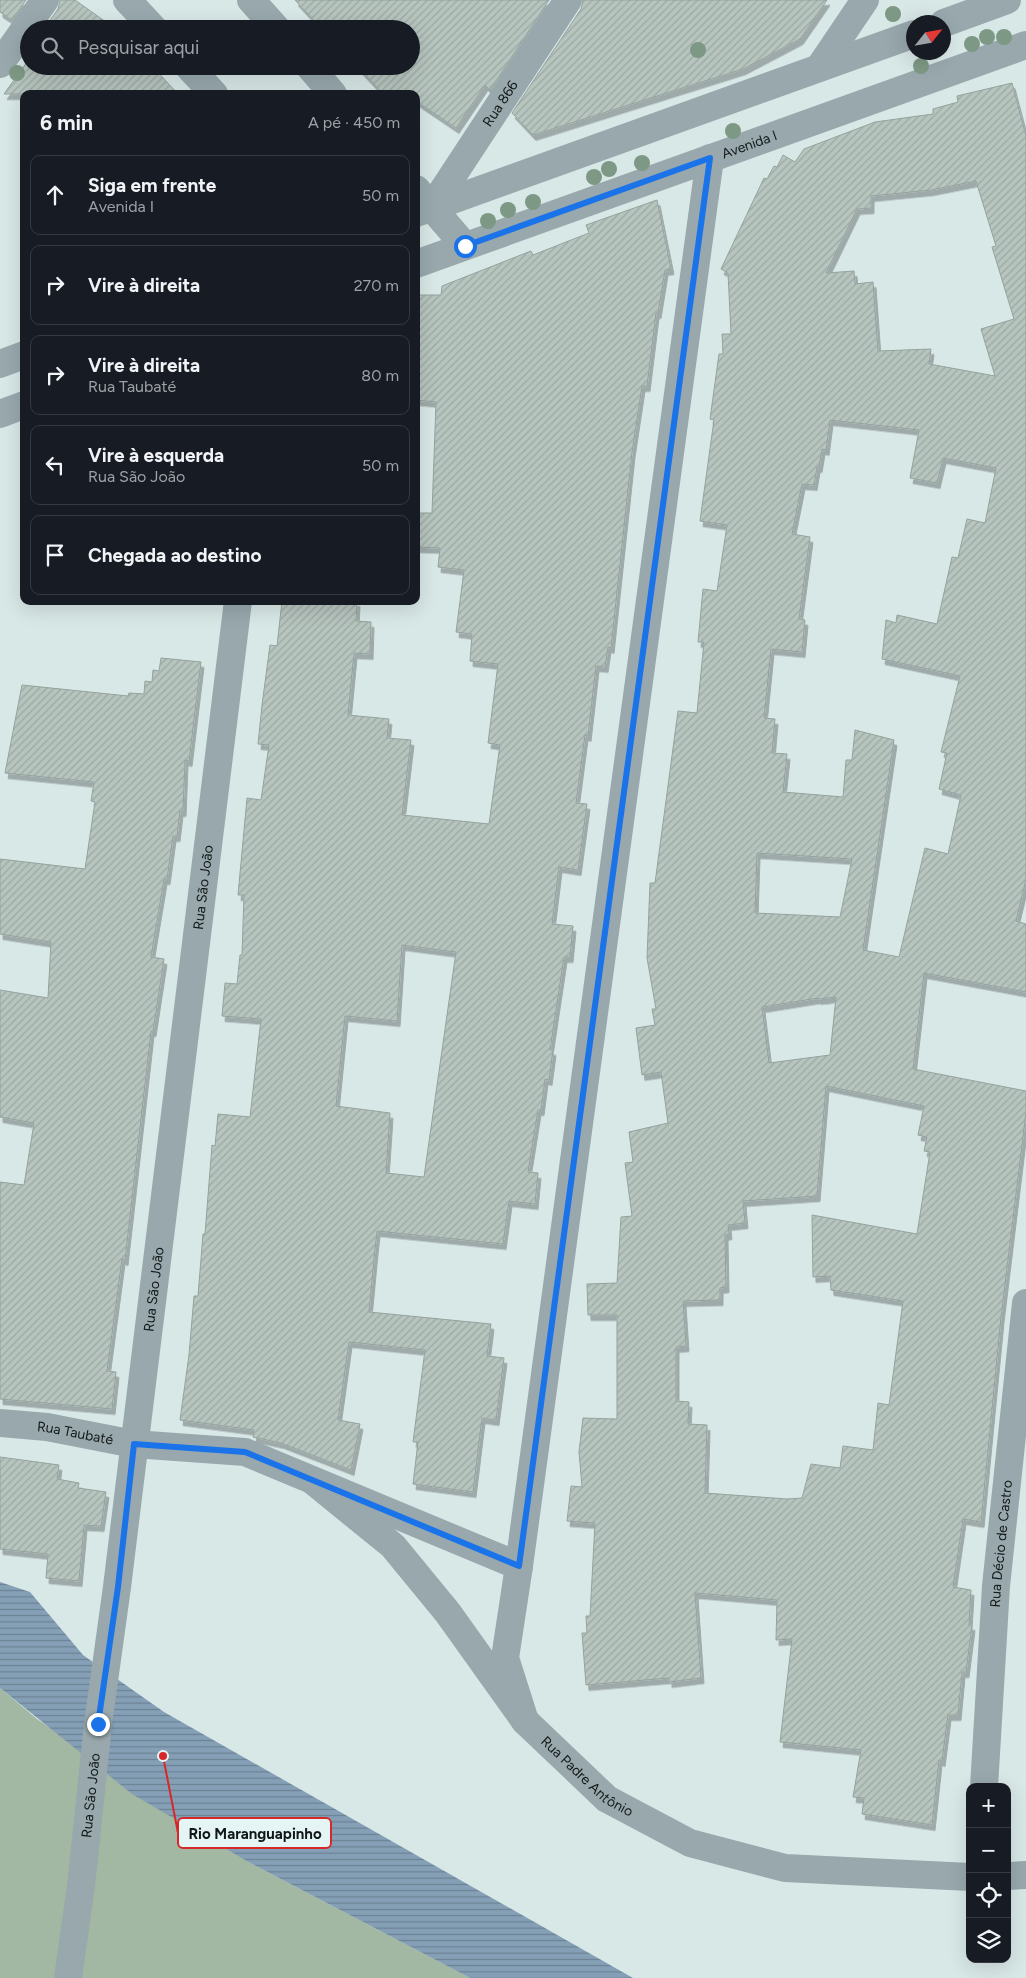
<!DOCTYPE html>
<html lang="pt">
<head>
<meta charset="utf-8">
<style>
  :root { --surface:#171b24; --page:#20242c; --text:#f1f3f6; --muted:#9ea1a6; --line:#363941 }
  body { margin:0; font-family:Figtree,sans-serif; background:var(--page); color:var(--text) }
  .controls { position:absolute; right:15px; bottom:15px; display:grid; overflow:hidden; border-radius:10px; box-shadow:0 5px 20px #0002 }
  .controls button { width:45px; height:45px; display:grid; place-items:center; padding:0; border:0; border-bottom:1px solid var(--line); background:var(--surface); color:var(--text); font:25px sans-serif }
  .compass { position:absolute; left:906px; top:15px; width:45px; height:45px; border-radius:50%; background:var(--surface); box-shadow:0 5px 20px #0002; rotate:59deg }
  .stop { position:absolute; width:15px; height:15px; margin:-11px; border:4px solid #1a73e8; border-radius:50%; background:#fff }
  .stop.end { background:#1a73e8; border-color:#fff; box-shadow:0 1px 5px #0008 }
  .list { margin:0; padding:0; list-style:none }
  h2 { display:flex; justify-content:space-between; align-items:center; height:65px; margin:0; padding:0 20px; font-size:21px }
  h2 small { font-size:16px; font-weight:400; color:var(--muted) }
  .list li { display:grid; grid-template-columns:32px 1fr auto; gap:15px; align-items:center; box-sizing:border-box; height:80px; margin:0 10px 10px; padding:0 10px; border:1px solid var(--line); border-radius:10px }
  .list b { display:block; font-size:19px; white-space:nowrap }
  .list p { margin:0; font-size:16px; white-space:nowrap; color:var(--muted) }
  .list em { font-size:16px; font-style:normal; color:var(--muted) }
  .icon { flex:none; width:28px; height:28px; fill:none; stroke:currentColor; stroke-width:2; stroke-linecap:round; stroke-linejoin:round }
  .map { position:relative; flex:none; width:1026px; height:1978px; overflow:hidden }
  .search { position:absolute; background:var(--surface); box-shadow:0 5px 20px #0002; left:20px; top:20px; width:400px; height:55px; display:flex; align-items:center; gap:12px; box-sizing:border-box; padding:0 18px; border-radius:28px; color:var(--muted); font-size:19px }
  .panel { position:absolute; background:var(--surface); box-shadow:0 5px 20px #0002; left:20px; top:90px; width:400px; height:515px; border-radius:10px }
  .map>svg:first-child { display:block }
  .green { fill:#a3b8a2 }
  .water { fill:url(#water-rules) }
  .building { fill:url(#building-hatch); stroke:#94a29c; fill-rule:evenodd; filter:url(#shadow) }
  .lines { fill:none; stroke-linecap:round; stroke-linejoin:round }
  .path { stroke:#939f9f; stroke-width:3; stroke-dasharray:4 2.5; stroke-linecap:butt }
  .minor { stroke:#98a8ad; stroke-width:28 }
  .tree { fill:#7d9884 }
  .route { stroke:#1a73e8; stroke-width:6 }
  .labels { text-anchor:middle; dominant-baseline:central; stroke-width:4.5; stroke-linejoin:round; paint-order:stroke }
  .street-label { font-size:14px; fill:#121818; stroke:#e5f5f5 }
  .leader { fill:none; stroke:#d62828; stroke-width:2 }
  .callout-dot { fill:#d62828; stroke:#e5f5f5; stroke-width:2 }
  .callout { fill:#e5f5f5; stroke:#d62828; stroke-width:2 }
  .callout-label { font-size:15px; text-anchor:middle; font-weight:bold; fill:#121818 }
</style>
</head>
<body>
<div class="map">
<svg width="1026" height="1978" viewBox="0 0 1026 1978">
  <defs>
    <pattern id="water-rules" width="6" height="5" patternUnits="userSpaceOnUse" patternTransform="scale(1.25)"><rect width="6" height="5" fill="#85a0b6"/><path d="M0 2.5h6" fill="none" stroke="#6b8193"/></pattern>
    <pattern id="building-hatch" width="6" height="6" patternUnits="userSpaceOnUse" patternTransform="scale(1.25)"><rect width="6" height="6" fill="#b7c5bf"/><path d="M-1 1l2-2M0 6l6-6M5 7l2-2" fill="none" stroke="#9ca8a3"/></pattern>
    <filter id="shadow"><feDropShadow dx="3" dy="5.5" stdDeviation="0" flood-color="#0004"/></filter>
  </defs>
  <rect width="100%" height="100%" fill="#d8e8e7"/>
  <polygon class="green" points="0,1688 37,1719 252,1864 470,1978 0,1978"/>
  <polygon class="water" points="0,1582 30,1592 83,1655 164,1712 633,1978 470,1978 252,1864 132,1794 0,1688"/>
  <g class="building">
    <polygon points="0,0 26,0 12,20 0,12"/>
    <polygon points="60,0 75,0 113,27 111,29 44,29 58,9"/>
    <polygon points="295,0 549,0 490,90 485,85 456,128 416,101 416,94 383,94 357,66 411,66 411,29 322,29"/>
    <polygon points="583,0 827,0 800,39 743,69 533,135 512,113 581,9"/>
    <polygon points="29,59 29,66 152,66 178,94 4,94"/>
    <path d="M1012,83L1026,136V879L1016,921L1026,924V992L924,973L913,1069L1026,1091V1112L1001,1317L981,1522L963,1519L953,1587L971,1590L969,1625H972L966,1672H962L958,1715H948L942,1761L939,1760L932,1825L862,1814L864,1798L853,1797L861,1750L780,1742L792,1639L776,1640L777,1600L695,1593L701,1678L669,1682V1678L586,1685L582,1633H587L586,1616H590L595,1523L567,1521L571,1486L582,1487L579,1452L583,1418L617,1419V1315H588L587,1284L617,1283L621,1217L632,1216L625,1163L633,1162L629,1132L668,1123L661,1072L642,1075L636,1028L655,1025L652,1009H656L647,958L650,883H655L678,711L697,713L704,642H698L703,589L717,591L727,525L700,521L714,420L710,419L719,354H723L722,334H731L728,273L721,269L764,178L767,179L774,166L777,167L783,155L795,162L804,149L875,122L933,114V109L958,102L957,96ZM976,181L996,246L992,247L1014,319L981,329L995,376L929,364L931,349L878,351L873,282L855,284L854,271L826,273L857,209L871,208V196L931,190ZM830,420L919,430L910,478L937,483L943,458L996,468L985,523L967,519L958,558L952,557L937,624L897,615L896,623L886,620L882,659L960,676L941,752L947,753L939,789L961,795L948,854L925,848L899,957L863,950L894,740L855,730L852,760H846L843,797L783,792L787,754L772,753L775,719L764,718L771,649L802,652L805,620L799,619L810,537L792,534L802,484L814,485L817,467H819L822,449L826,450ZM757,853L852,859L840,917L755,913ZM836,997L830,1055L769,1063L762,1007L818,998V999ZM826,1086L924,1106L918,1135L927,1137L924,1151L930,1152L917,1234L812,1215L813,1277L830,1276L831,1290L903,1301L889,1405L878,1403L873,1450L843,1446L840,1468L811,1464L802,1498L787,1499L705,1493L707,1425L688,1424L689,1402L676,1401V1347L686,1346L683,1301L720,1300V1288L726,1287L725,1235L729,1234L728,1225L745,1223L743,1201L817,1196Z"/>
    <path d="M657,200L671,269L665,270L658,313H656L647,386H642L632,452L611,648L608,647L605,667L596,666L588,736L585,735L576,803L587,804L578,870L559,867L552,924L573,926L570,957H564L550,1050H553L549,1080L545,1079L541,1110H538L528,1172L538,1173L535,1204L509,1201L503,1244L377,1231L375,1249L369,1312L491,1324L487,1356L504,1358L496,1420L482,1418L473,1492L413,1484L418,1442H413L425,1350L349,1342L338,1420L360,1424L351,1470L281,1443L253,1437L254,1430L180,1420L189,1355L194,1296H198L203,1234H205L212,1145L215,1146L218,1114L250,1117L261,1019L222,1016L225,983L237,984L240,955H242L244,895H238L247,798L261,800L269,745L258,744L262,705L270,645L277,646L282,601H357L356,621L371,622L370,654L354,653L348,715L389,719L387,738L411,740L402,815L489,824L500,745L488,743L498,664L470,661L472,634L456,632L464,570L438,567L440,548L416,547V513H432L436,402L416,400V295H441L442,286L531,251L533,255L589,233L586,225ZM402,945L456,952L424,1177L386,1173L390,1113L336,1106L345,1016L397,1021Z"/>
    <polygon points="161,658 201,662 189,761 185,760 183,811 180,811 177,836 173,836 167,879 164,879 151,957 164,959 153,1031 151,1031 125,1260 122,1259 107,1371 116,1372 112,1409 0,1399 0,1182 24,1185 34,1123 0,1117 0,990 48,998 51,942 0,934 0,859 85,869 95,802 91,801 94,782 5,773 22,685 128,696 129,693 144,694 145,681 152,682 153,670 159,671"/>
    <polygon points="0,1457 59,1465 57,1479 79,1483 78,1488 106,1492 101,1526 84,1525 79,1581 46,1578 48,1554 0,1549"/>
  </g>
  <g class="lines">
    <polyline class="path" points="239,73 245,66"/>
    <g class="minor">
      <polyline points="127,0 154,29"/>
      <polyline points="251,0 277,29"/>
      <polyline points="944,23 1007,0"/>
      <polyline points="0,64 45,0"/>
      <polyline points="188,66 214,94"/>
      <polyline points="309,66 333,94"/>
      <polyline points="819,68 865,0"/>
      <polyline points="416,189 465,246"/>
      <path id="s1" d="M432,207L568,0"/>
      <polyline points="416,213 914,34"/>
      <path id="s2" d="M416,264L1026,45"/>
      <polyline points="0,364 24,355"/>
      <polyline points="0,414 24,405"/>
      <path id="s3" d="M0,1423L47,1427L134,1444L245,1452L519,1566"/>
      <path id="s4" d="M313,1481L393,1546L448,1613L525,1721L607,1799L690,1843L785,1868L970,1877"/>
      <polyline points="525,1721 505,1658 519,1566 710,158"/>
      <path id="s5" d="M984,1787L996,1586L1026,1303"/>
      <polyline points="1007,1876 1026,1875"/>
      <path id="s6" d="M68,1978L81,1886L98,1724L117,1587L238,601"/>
    </g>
  </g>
  <g class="tree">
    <circle cx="893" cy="14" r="8"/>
    <circle cx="987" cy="37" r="8"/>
    <circle cx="1004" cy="37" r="8"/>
    <circle cx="972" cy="44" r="8"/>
    <circle cx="698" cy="50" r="8"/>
    <circle cx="921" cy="66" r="8"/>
    <circle cx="17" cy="73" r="8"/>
    <circle cx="733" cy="131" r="8"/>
    <circle cx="642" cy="163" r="8"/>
    <circle cx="609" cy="169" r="8"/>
    <circle cx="594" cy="177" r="8"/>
    <circle cx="533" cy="202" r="8"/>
    <circle cx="508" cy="210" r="8"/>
    <circle cx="488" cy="221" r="8"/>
  </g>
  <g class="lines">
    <polyline class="route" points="98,1724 118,1587 134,1444 245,1452 519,1566 710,158 465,246"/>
  </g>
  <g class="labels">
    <g class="street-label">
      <text stroke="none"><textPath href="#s1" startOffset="124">Rua 866</textPath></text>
      <text stroke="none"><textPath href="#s2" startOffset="354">Avenida I</textPath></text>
      <text stroke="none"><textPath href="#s6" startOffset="1099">Rua São João</textPath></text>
      <text stroke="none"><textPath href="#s6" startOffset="694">Rua São João</textPath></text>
      <text stroke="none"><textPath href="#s3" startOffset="76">Rua Taubaté</textPath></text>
      <text stroke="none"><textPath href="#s5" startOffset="244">Rua Décio de Castro</textPath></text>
      <text stroke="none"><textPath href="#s4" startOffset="406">Rua Padre Antônio</textPath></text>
      <text stroke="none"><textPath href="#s6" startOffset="184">Rua São João</textPath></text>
    </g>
  </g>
  <path class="leader" d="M163 1756L178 1833"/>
  <circle class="callout-dot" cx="163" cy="1756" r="5"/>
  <rect class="callout" x="178" y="1818" width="153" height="30" rx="5"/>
  <g class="callout-label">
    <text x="255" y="1839">Rio Maranguapinho</text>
  </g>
</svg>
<div class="controls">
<button>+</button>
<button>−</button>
<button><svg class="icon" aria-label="locate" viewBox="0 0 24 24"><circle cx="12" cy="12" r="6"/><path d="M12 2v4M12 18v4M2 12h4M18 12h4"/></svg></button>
<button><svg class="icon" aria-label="layers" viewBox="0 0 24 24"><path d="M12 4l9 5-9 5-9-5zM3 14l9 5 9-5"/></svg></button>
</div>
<svg class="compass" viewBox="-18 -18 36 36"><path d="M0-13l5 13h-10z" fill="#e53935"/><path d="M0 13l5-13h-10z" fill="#9ea1a6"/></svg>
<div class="stop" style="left:465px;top:246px"></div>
<div class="stop end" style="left:98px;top:1724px"></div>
<div class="search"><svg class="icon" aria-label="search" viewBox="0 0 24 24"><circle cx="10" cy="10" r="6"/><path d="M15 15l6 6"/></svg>Pesquisar aqui</div>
<section class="panel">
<h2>6 min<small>A pé · 450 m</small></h2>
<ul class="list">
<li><svg class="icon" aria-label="ahead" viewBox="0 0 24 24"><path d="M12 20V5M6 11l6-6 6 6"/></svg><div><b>Siga em frente</b><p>Avenida I</p></div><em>50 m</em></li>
<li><svg class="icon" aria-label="right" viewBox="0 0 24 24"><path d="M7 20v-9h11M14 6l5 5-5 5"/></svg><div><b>Vire à direita</b></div><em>270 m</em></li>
<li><svg class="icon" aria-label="right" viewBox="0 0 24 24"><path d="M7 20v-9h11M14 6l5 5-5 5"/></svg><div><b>Vire à direita</b><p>Rua Taubaté</p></div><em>80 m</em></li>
<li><svg class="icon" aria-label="left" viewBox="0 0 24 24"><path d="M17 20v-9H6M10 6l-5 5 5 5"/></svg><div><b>Vire à esquerda</b><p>Rua São João</p></div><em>50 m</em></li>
<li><svg class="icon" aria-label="arrive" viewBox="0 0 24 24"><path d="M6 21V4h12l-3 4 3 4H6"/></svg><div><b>Chegada ao destino</b></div></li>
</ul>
</section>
</div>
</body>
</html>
